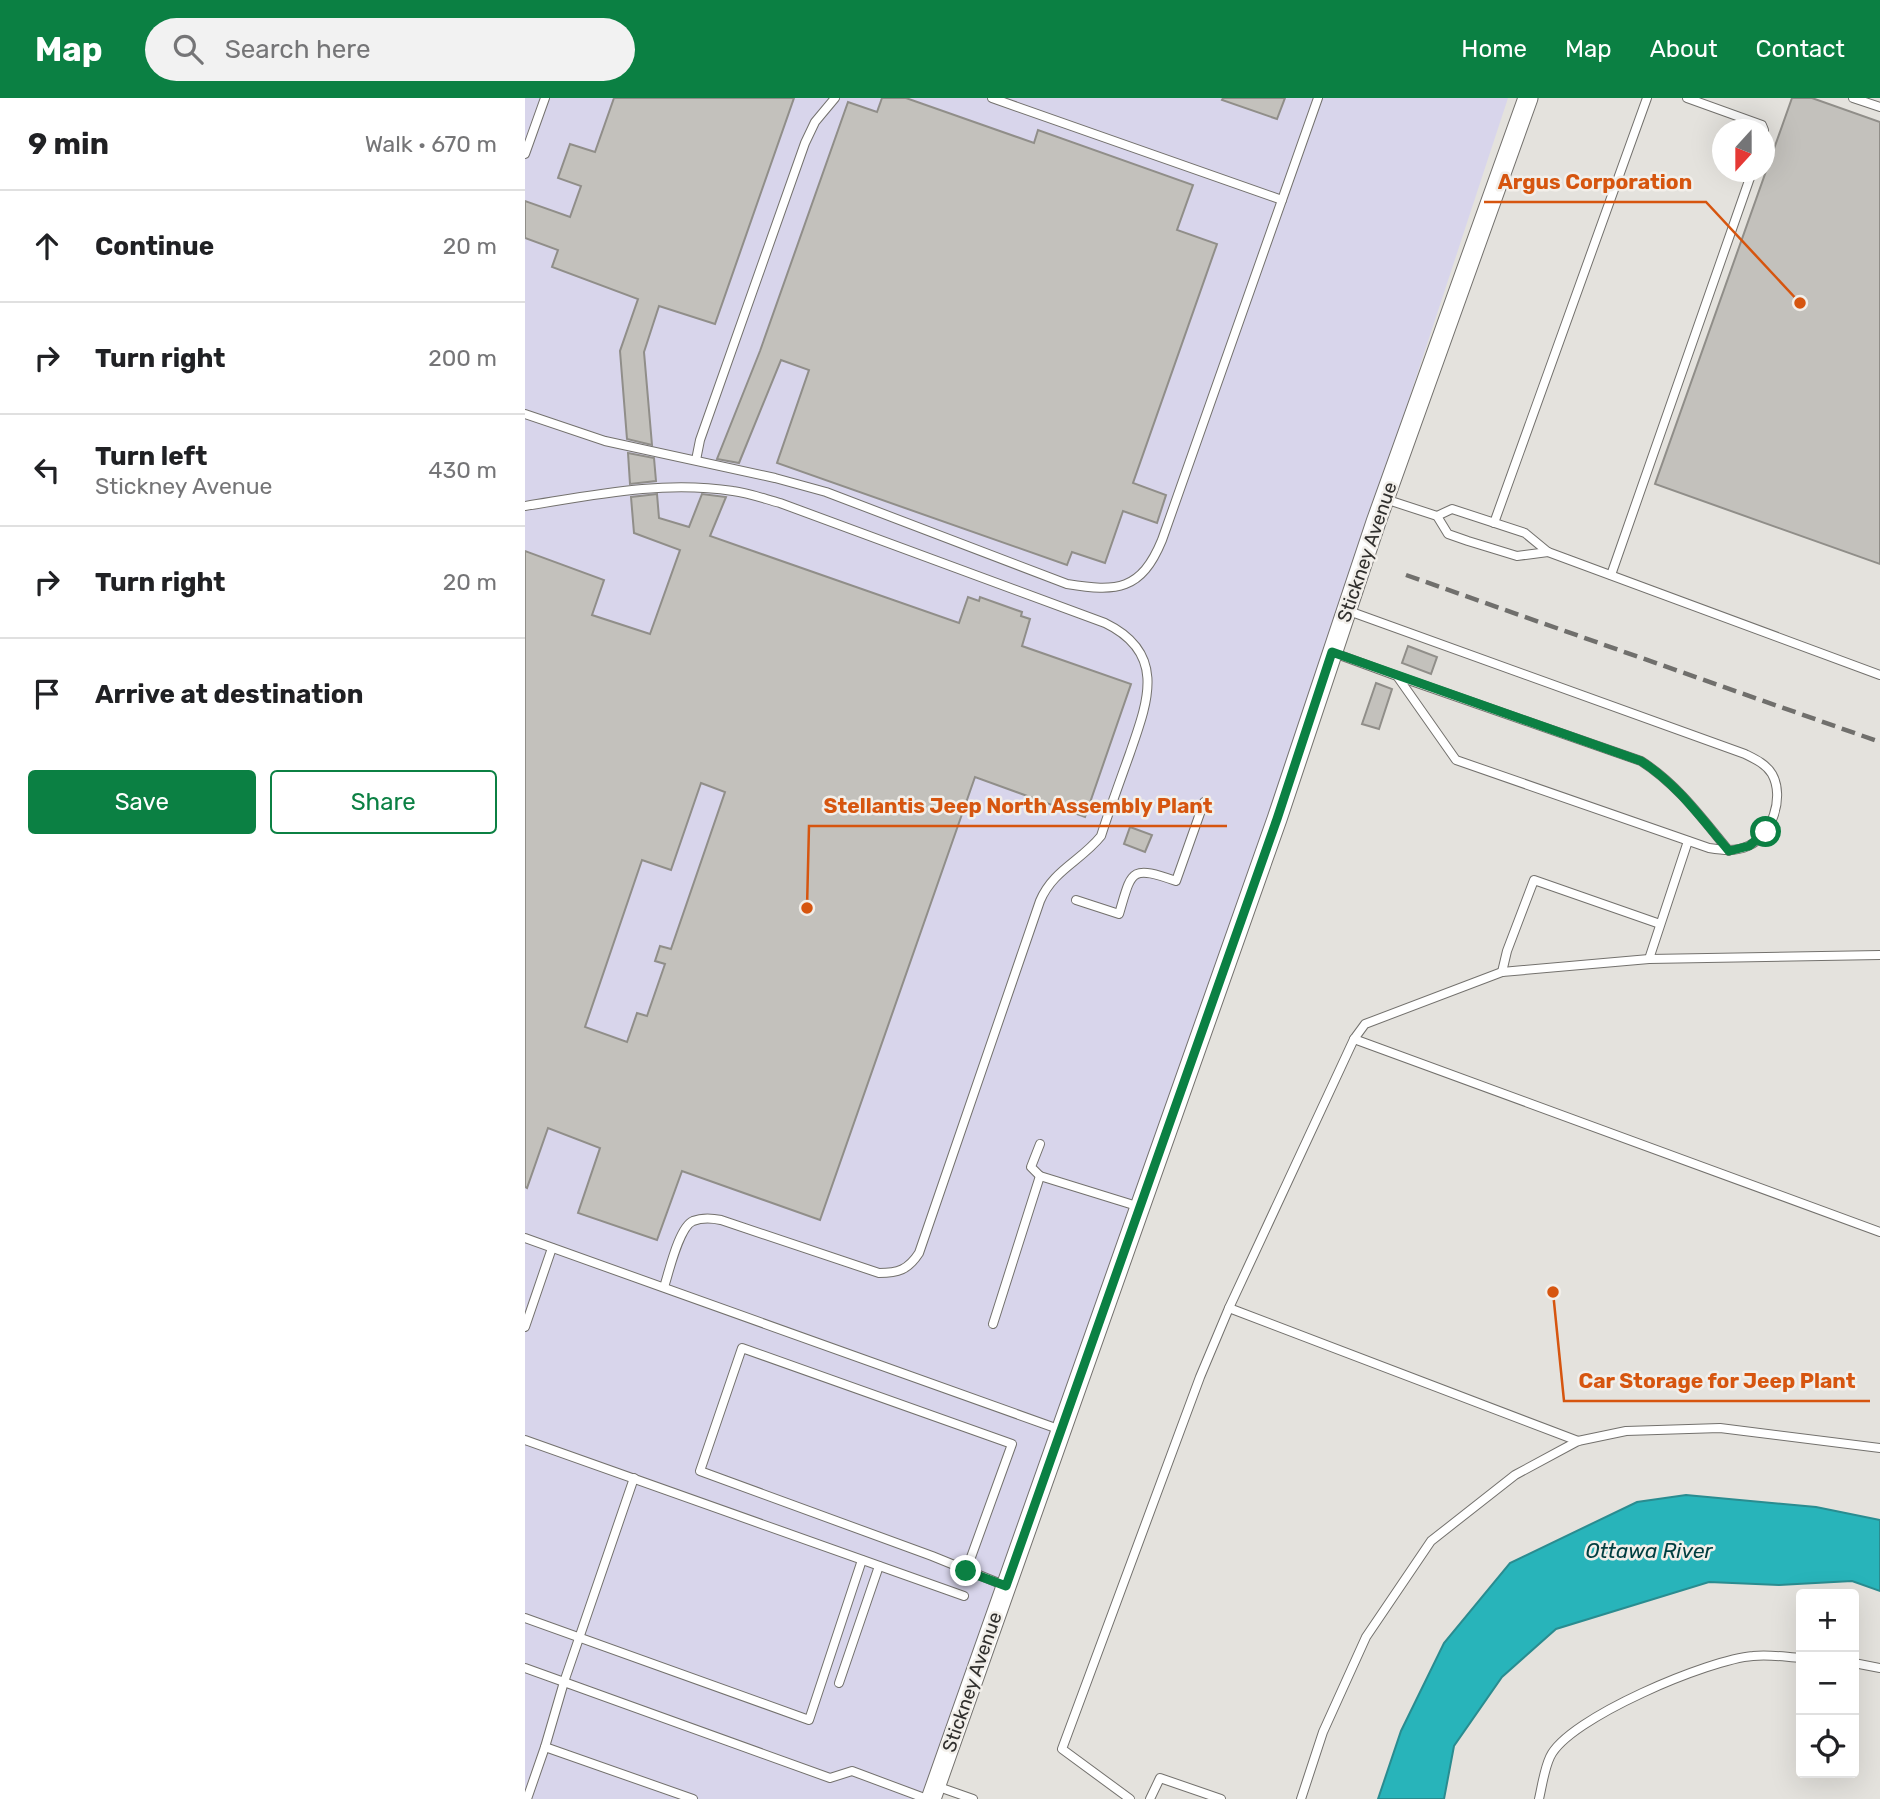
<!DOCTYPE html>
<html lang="en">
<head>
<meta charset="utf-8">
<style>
  :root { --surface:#fff; --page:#f2f2f2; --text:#202124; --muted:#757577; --line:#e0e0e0; --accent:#0b8043 }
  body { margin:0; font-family:Rubik,sans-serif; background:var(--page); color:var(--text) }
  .controls { position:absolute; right:21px; bottom:21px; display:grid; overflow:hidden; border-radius:7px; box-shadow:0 7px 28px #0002 }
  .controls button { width:63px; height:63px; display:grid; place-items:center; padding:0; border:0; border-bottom:2px solid var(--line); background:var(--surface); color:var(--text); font:35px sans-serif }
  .compass { position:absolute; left:1187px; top:21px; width:63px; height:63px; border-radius:50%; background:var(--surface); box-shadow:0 7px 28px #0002; rotate:201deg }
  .stop { position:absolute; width:21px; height:21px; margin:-16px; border:5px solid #0b8043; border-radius:50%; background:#fff }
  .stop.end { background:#0b8043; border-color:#fff; box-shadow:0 2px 7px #0008 }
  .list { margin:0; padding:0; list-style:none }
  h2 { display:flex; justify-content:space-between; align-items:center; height:91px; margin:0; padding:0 28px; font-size:30px }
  h2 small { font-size:23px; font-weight:400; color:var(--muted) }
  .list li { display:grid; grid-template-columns:46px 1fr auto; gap:21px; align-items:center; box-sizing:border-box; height:112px; padding:0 28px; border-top:2px solid var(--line) }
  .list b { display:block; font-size:26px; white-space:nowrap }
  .list p { margin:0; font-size:23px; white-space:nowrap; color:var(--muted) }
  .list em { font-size:23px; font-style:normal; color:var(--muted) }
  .actions { display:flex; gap:14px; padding:21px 28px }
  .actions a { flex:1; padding:16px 0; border:2px solid var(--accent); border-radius:7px; text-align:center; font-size:24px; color:var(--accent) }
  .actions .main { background:var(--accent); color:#fff }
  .icon { flex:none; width:38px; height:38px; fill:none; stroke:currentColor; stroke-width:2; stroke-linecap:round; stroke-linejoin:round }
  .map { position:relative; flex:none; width:1355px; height:1701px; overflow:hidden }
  header { display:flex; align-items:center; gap:42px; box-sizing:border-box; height:98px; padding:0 35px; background:var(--accent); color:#fff }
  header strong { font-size:33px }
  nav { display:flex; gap:38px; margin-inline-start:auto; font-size:24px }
  .search { width:490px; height:63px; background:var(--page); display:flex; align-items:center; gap:18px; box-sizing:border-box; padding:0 24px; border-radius:38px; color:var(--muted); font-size:26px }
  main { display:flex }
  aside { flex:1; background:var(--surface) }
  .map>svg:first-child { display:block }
  .industrial { fill:#d8d5eb }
  .water { fill:#28b4ba; stroke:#2a8c90; stroke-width:2 }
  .building { fill:#c3c1bc; stroke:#908e89; stroke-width:2; fill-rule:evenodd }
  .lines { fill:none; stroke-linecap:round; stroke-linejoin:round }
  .service-casing { stroke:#73716d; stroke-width:10 }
  .tertiary-casing { stroke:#73716d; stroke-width:21 }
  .service { stroke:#fff; stroke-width:8 }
  .tertiary { stroke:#fff; stroke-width:19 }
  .rail { stroke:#706f6c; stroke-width:4.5; stroke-dasharray:14 7; stroke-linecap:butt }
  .route { stroke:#0b8043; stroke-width:9 }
  .labels { text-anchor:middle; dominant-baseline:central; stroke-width:5; stroke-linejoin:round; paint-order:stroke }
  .street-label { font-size:19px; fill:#302f2d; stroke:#f2efea }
  .water-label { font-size:21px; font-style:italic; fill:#003e40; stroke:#f2efea }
  .leader { fill:none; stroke:#d6550f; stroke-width:2.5 }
  .callout-dot { fill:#d6550f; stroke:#f2efea; stroke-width:2.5 }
  .callout-label { font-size:21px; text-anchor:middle; font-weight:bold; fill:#d6550f; stroke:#f2efea; stroke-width:5; stroke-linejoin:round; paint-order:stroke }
</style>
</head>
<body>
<header>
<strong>Map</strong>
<div class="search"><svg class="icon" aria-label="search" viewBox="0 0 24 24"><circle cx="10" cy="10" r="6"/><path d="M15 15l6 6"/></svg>Search here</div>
<nav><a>Home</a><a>Map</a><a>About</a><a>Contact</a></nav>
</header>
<main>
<aside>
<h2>9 min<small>Walk · 670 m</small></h2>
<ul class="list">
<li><svg class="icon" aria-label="ahead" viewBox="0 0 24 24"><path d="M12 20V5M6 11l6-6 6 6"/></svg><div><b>Continue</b></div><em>20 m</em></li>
<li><svg class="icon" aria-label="right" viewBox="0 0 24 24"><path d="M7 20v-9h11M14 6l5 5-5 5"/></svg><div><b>Turn right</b></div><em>200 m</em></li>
<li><svg class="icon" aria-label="left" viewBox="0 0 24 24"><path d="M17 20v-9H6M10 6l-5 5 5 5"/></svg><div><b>Turn left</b><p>Stickney Avenue</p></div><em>430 m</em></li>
<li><svg class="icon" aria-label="right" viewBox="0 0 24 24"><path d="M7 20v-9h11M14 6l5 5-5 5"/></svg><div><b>Turn right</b></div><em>20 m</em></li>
<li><svg class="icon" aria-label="arrive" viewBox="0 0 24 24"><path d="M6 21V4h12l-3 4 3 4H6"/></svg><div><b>Arrive at destination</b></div></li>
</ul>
<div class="actions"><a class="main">Save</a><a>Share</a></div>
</aside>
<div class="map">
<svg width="1355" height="1701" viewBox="0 0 1355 1701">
  <rect width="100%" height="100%" fill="#e4e2dd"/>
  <polygon class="industrial" points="0,0 983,0 669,955 409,1701 0,1701"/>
  <polygon class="water" points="1161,1397 1291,1409 1355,1422 1355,1493 1327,1483 1254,1487 1184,1484 1031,1531 977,1579 929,1648 919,1701 853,1701 876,1633 919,1545 985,1465 1112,1404"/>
  <g class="building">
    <polygon points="89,0 269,0 190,226 134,208 119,254 127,347 102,341 95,253 113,201 27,169 33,152 0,140 0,103 45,119 56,88 33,80 45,46 70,54"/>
    <polygon points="357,0 381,0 509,45 513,32 668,87 652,132 692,146 608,385 641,397 632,425 598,413 580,465 547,454 542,467 252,365 284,272 256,262 214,365 192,361 235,253 323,4 352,14"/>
    <polygon points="698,0 760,0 752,21 697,2"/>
    <polygon points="1267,0 1287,0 1355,24 1355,466 1130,386"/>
    <polygon points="103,355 129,360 131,383 105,386"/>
    <path d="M132,396L134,420L164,429L177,396L201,399L185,438L434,525L443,499L454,503L455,499L497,514L496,518L505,521L497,548L606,586L560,719L450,679L295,1122L157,1073L132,1142L53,1115L75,1050L23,1030L2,1090L0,1089V453L79,482L67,517L125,536L155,452L109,435L106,399ZM176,685L200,694L146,851L135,848L130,863L140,866L122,918L112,915L102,944L60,929L117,762L146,772Z"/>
    <polygon points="883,548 912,559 906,576 877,565"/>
    <polygon points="851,585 867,591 854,631 837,626"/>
    <polygon points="605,729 627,737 620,754 599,746"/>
  </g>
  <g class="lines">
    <defs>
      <g id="service">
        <polyline points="467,0 757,102"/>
        <polyline points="1162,0 1237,27 1239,32"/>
        <polyline points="1328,0 1355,9"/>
        <polyline points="0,56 20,0"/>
        <path d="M0,316L80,343L250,380L301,394L542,486C592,494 616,493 637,442L793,0"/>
        <polyline points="171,362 175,342 280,45 290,24 310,0"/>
        <polyline points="860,401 912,418 923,436 943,443 992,458 1023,454"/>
        <path d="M0,408C69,397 138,382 208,393C224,395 240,401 255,405L580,525C642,555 623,603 605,655C595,683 585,710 576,738C556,763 528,772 515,803L394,1155C383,1172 373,1175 354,1175L196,1122C187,1120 178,1119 168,1123C154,1129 144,1174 139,1189"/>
        <polyline points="912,418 927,411 1000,435 1023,454 1355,577"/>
        <polyline points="969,425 1122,0"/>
        <polyline points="1086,477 1227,74"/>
        <path d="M809,555L872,578L931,662L1184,750C1197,752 1210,754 1223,748C1247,738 1260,699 1247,676C1241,666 1230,661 1220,656L821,512"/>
        <path d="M872,578L1116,663C1152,686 1176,719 1204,753"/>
        <path d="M551,802L594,816C607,772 605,767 651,783L679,704"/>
        <polyline points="1124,861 1163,743"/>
        <polyline points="977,874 982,853 1009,782 1135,826"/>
        <polyline points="829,941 1355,1134"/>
        <polyline points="515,1078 506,1069 515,1046"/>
        <polyline points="0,1140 536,1332"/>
        <polyline points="704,1210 1053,1343"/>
        <polyline points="468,1226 515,1078 615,1109"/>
        <polyline points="0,1229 27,1150"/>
        <polyline points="0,1342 439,1498"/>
        <polyline points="441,1473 487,1346 217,1250 175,1373 407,1458 481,1488"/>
        <polyline points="0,1520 284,1622 337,1462"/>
        <polyline points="1329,1565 1355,1570"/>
        <polyline points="0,1570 39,1584 109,1380"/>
        <polyline points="314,1585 354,1468"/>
        <polyline points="20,1649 168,1701"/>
        <polyline points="411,1688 448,1701"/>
        <polyline points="2,1701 20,1649 39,1584 305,1680 327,1673 402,1701"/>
        <polyline points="605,1701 537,1651 675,1279 704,1210 829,941 840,926 977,874 1124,861 1355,857"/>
        <polyline points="625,1701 635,1680 696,1701"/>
        <polyline points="776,1701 798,1634 841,1539 906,1443 990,1377 1053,1343 1101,1333 1195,1330 1355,1350"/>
        <path d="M1014,1701C1017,1688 1019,1672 1025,1659C1043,1620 1185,1561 1228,1558C1244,1556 1260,1559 1276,1560"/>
      </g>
      <polyline id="tertiary" points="406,1701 752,721 851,424 1003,0"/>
    </defs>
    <use href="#service" class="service-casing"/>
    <use href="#tertiary" class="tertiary-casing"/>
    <use href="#service" class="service"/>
    <use href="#tertiary" class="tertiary"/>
    <polyline class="rail" points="881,477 1355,644"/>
  </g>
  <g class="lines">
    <path class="route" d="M441,1473L481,1488L752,721L807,554L1116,663C1152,686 1176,720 1204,753L1224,748L1241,734"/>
  </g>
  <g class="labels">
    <g class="street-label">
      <text transform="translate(842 454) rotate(-71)">Stickney Avenue</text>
      <text transform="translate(447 1584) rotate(-71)">Stickney Avenue</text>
    </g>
    <g class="water-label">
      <text x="1124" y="1452">Ottawa River</text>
    </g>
  </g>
  <path class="leader" d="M1275 205L1181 104H959M282 810L284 728H702M1028 1194L1039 1303H1345"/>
  <g class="callout-dot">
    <circle cx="1275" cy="205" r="7"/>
    <circle cx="282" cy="810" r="7"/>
    <circle cx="1028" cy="1194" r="7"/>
  </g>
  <g class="callout-label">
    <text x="1070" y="91">Argus Corporation</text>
    <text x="493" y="715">Stellantis Jeep North Assembly Plant</text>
    <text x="1192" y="1290">Car Storage for Jeep Plant</text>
  </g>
</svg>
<div class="controls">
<button>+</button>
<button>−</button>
<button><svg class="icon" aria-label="locate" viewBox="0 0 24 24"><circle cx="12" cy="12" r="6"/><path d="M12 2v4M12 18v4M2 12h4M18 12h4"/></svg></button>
</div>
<svg class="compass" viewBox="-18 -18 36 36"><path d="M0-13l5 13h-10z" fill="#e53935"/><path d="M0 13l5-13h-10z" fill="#757577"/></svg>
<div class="stop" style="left:1241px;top:734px"></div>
<div class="stop end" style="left:441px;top:1473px"></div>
</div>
</main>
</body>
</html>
